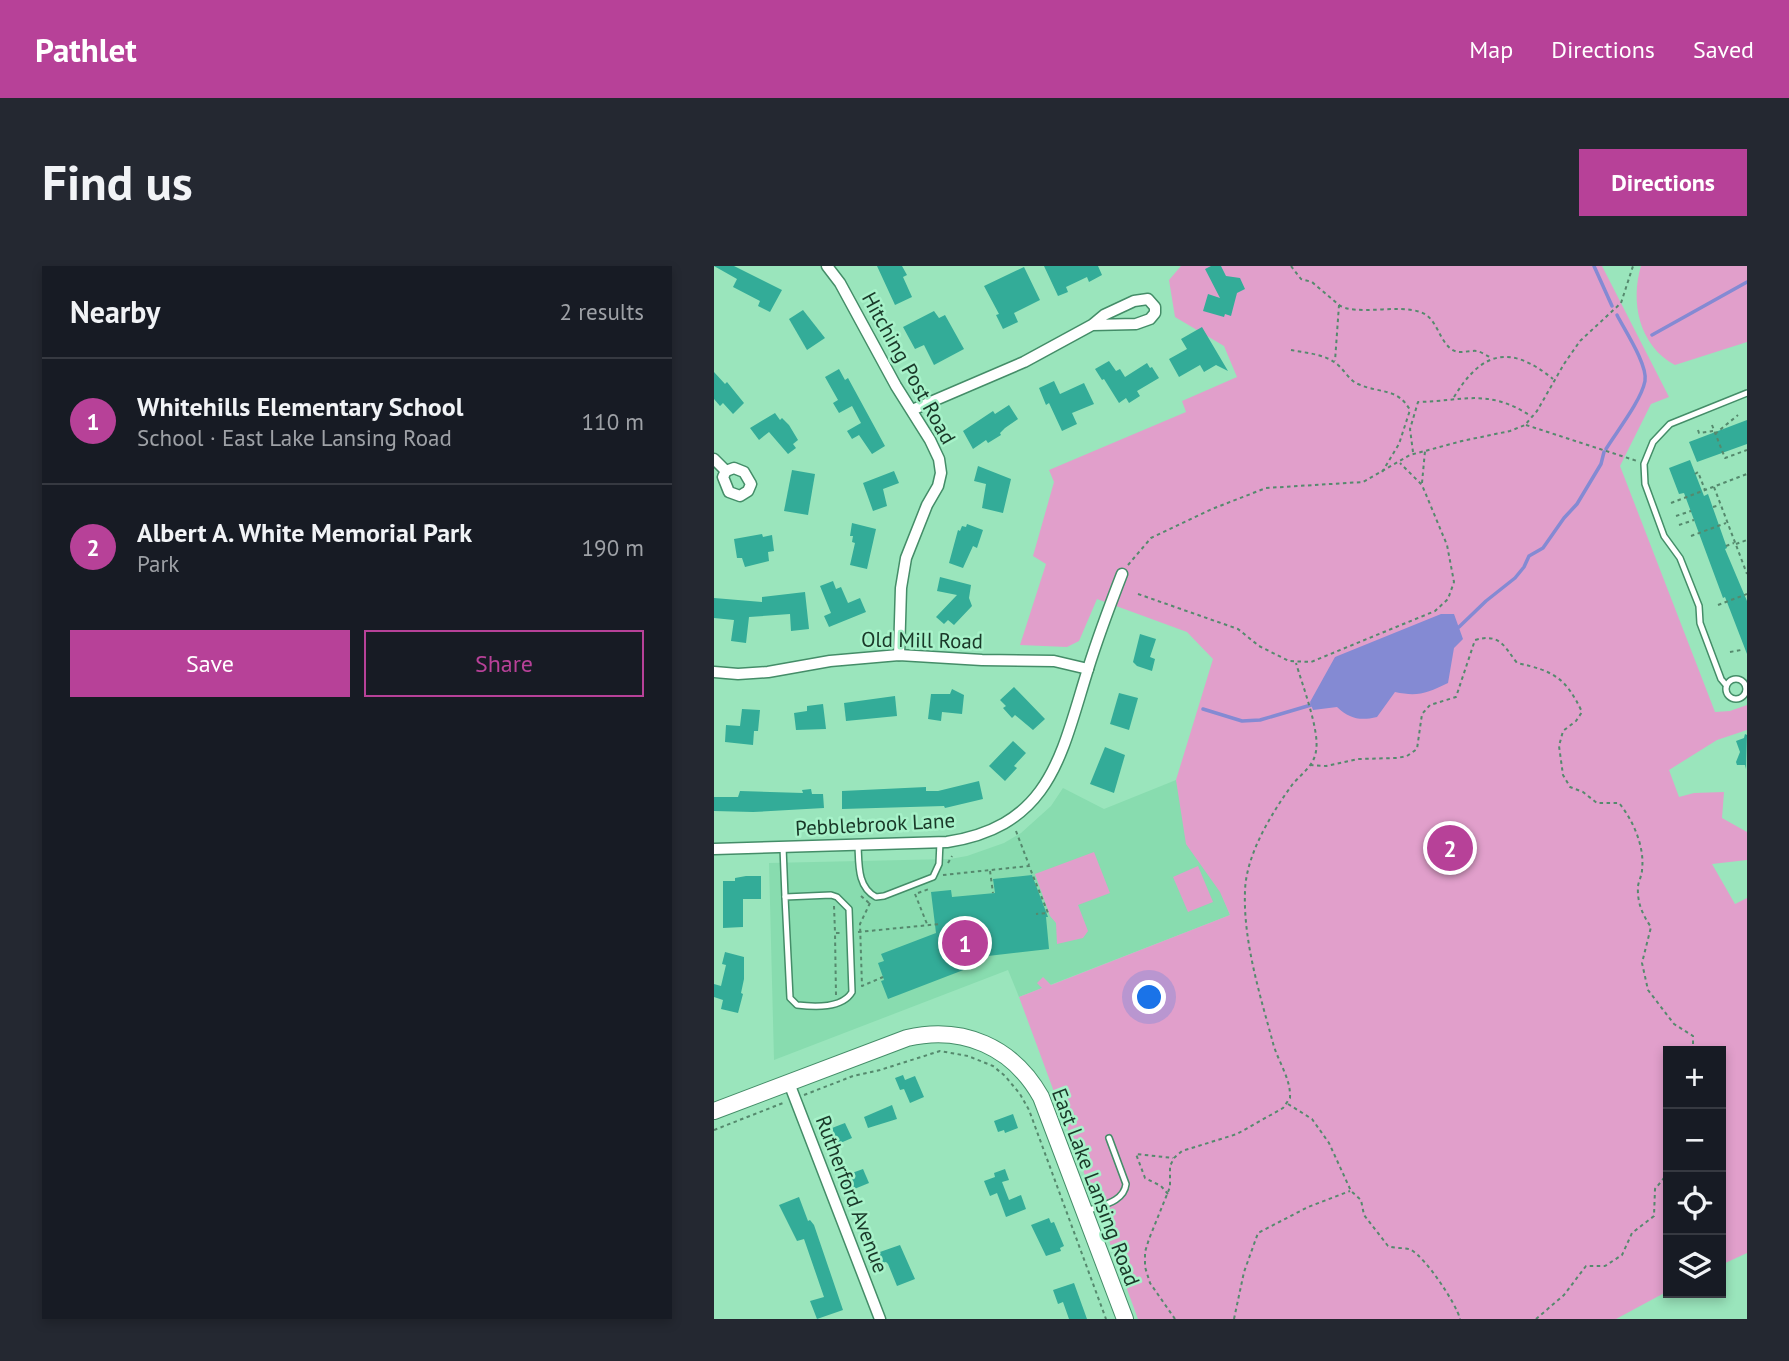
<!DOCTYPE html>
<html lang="en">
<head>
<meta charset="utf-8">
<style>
  :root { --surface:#171b24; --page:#242831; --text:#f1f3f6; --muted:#9ea1a6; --line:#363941; --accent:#b74198 }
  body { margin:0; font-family:"PT Sans",sans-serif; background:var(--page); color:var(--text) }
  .controls { position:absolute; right:21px; bottom:21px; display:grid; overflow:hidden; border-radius:0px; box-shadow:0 4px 10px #0003 }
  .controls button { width:63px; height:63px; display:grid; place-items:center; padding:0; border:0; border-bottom:2px solid var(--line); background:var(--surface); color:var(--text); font:35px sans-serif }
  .you { position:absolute; left:436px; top:732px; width:24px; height:24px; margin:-18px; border:5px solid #fff; border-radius:50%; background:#1a73e8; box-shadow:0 0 0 10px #1a73e833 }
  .badge { display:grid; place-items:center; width:46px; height:46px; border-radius:50%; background:var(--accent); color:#fff; font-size:23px; font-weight:700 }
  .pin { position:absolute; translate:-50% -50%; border:4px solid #fff; box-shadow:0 2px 7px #0006 }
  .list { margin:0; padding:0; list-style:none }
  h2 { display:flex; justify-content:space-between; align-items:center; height:91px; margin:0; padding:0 28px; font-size:30px }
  h2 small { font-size:23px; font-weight:400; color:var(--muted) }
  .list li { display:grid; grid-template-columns:46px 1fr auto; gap:21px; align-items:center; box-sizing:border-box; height:126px; padding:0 28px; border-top:2px solid var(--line) }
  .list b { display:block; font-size:26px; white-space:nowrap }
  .list p { margin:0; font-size:23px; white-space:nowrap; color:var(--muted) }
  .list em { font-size:23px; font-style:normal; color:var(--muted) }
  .actions { display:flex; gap:14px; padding:21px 28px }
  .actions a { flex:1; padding:16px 0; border:2px solid var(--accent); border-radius:0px; text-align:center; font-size:24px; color:var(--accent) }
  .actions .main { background:var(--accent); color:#fff }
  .icon { flex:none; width:38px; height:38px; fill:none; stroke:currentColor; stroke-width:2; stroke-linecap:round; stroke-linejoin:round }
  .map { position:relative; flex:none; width:1033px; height:1053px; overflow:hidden; border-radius:0px }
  header { display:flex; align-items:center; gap:42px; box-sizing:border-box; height:98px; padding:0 35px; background:var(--accent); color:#fff }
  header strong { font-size:33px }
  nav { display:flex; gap:38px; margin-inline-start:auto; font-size:24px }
  .intro { display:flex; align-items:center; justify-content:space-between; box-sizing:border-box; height:168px; padding:0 42px }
  h1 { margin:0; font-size:49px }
  .button { padding:18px 32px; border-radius:0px; background:var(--accent); color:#fff; font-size:24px; font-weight:700 }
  main { display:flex; gap:42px; padding:0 42px }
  aside { flex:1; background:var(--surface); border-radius:0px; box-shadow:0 4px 10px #0003 }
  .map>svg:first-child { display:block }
  .built { fill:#88dcaf }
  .green { fill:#e19fcb }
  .water { fill:#848ad3 }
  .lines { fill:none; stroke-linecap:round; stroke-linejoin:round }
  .stream { stroke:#848ad3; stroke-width:3.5 }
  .building { fill:#33ac98 }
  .lane-casing { stroke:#448d68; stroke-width:8 }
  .street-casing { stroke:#448d68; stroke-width:13 }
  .secondary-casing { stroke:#448d68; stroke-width:18 }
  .path { stroke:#55896d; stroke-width:2; stroke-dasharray:3.5 3.5; stroke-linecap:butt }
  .lane { stroke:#fff; stroke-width:5 }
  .street { stroke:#fff; stroke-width:10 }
  .secondary { stroke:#fff; stroke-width:16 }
  .labels { text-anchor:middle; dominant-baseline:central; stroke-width:5; stroke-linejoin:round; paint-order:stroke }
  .street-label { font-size:21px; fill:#193828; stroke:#a7f2c9 }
</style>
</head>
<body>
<header>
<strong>Pathlet</strong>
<nav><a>Map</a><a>Directions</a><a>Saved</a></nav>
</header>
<div class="intro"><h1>Find us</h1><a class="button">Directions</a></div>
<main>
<aside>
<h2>Nearby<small>2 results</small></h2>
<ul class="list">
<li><span class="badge">1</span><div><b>Whitehills Elementary School</b><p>School · East Lake Lansing Road</p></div><em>110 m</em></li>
<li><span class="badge">2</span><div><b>Albert A. White Memorial Park</b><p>Park</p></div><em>190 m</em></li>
</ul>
<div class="actions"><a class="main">Save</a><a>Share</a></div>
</aside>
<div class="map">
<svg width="1033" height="1053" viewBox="0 0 1033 1053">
  <rect width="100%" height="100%" fill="#9ae5bc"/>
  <polygon class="built" points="462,514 516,649 305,731 294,704 60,794 55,597 236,593 253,590 290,577 307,567 337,540 349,522 390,543"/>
  <g class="green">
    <polygon points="467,0 888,0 955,131 937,138 906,200 1001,446 1016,445 1033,439 1033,464 1003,474 955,504 965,531 980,527 1010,526 1008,552 1033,566 1033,594 998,598 1021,638 1033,632 1033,987 1007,999 1007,785 954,785 954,1025 902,1053 424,1053 305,731 328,722 323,717 329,711 337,719 516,649 506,626 472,578 462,514 499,393 473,366 383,333 365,375 353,381 306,379 332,298 319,290 340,216 335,204 472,146 468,135 523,111 510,80 461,51 455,14"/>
    <path d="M927,0H1033V76L961,99C925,80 916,36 927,0Z"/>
    <polygon points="380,586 396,627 364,639 374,665 369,672 343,678 342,657 336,650 321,608"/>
    <polygon points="484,600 499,636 474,646 459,611"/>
  </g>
  <path class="water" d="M727,348H740L749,373L740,382L734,417C713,427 704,431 681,426L663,451C646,455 636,453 623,441L599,444L596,436L621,391Z"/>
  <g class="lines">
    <g class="stream">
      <polyline points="880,0 898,40"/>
      <polyline points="938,69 1033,16"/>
      <path d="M892,183C903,165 927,135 931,115C934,99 910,63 903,49"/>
      <polyline points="745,361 772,335 801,312 810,301 815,290 829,282 850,252 863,238 887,198 890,186"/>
      <polyline points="489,443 528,455 546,454 597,439"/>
    </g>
  </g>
  <g class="building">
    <polygon points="0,0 20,0 68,24 56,46 44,40 46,35 19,21 23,13"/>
    <polygon points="163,0 188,0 193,9 189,11 198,31 181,39"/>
    <polygon points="330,0 384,0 388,9 375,16 373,11 352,21 354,26 344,30"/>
    <polygon points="497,0 507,0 512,10 526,12 531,23 523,27 517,50 511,48 510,51 489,45 494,28 506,32 491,3"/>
    <polygon points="310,1 326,34 300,47 304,56 289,63 282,49 285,48 270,20"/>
    <polygon points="89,44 111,72 93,84 75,53"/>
    <polygon points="220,45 225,52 231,49 250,83 220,99 210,79 201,83 189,61"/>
    <polygon points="488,61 514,105 502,99 490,106 486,99 465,111 455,93 473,83 467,73"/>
    <polygon points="395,95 402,105 406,103 411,111 433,97 436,102 438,101 445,112 423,125 426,130 415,137 412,132 405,137 390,113 388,114 381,103"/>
    <polygon points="125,103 131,114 134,112 171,180 158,188 145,169 138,173 133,165 147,157 138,140 125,147 119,137 124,134 111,111"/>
    <polygon points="0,106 11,118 13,116 30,137 19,148 9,137 6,140 0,133"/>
    <polygon points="340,115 346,128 370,117 380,138 358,147 363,158 348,165 335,137 332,139 325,122"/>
    <polygon points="295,139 304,153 291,162 286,167 287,169 274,177 272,174 259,183 249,165 279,145 281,148"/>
    <polygon points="61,147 66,154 68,152 75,159 84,174 79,178 82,182 74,188 55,166 45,174 36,162"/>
    <polygon points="1033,154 1033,178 983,196 975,176"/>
    <polygon points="976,194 990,230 994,228 1013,282 1011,283 1033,335 1033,388 1011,331 1009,332 970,227 965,228 955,202"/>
    <polygon points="264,200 297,213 289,247 268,242 272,218 260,215"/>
    <polygon points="78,204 101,208 94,249 70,245"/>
    <polygon points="180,205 185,217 169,223 173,240 159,245 149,217"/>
    <polygon points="138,257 162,263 153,303 136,299 141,277 138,276 139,270 136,270"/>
    <polygon points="253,258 269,264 263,282 259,280 249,302 235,297 244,264 246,265 248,260 252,261"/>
    <polygon points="48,268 49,271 58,269 60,285 54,286 55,295 31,301 28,292 23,292 20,273"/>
    <polygon points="226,311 257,319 255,332 258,340 240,359 234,354 230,358 222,351 243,329 223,325"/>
    <polygon points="119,315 122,323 127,321 134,337 146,332 152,346 115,361 110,350 117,347 106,320"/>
    <polygon points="91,326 95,363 77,365 76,348 35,351 32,377 17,375 20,354 0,352 0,332 48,336 48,331"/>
    <polygon points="426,368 442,373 436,391 441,393 438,405 423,400 419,396"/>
    <polygon points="300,421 331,453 319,464 301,449 298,452 289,442 292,440 286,434"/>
    <polygon points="238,423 250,429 248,448 228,446 227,455 214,453 217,428 236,428"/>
    <polygon points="405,427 424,432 415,464 396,458"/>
    <polygon points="181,430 183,450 132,455 130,437"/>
    <polygon points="109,438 112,463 82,464 80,447 93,445 93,440"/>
    <polygon points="28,443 46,444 44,465 40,465 39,479 11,476 12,459 26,460"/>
    <polygon points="1031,468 1033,469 1032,503 1031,499 1023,499 1022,496 1026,486 1022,475 1030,472"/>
    <polygon points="299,475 312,487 300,500 303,502 291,515 275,500"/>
    <polygon points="391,481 411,489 400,527 376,518"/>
    <polygon points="265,515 269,533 231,542 230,540 128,543 128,525 212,521 212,525 224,525"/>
    <polygon points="97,523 98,528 109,528 110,542 39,546 0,545 0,531 24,531 26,525 89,527 88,524"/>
    <polygon points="318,609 334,651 332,651 335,683 248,693 252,703 174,733 167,715 170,714 164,697 170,695 167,688 222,667 217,626 237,624 238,631 281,627 279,613"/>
    <polygon points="32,610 47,610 47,633 29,633 29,661 9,662 9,615 21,615 21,612"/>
    <polygon points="11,686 30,691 30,713 27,727 29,728 24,747 7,743 9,734 0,731 0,718 7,720 12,699 8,698"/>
    <polygon points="189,809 191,814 201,810 210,831 196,837 190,823 186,824 181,812"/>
    <polygon points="178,839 183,853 154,862 150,851"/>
    <polygon points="299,848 304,862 291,867 290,864 284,866 280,855"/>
    <polygon points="131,857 138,872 124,878 118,862"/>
    <polygon points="149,903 155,917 133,926 127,911"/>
    <polygon points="291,903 295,914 288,916 295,934 307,929 312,943 292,951 283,927 276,930 270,915 281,911 280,907"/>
    <polygon points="85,931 94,955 96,954 100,959 129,1044 103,1053 96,1035 110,1031 90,973 83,975 65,939"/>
    <polygon points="335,952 337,957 340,956 350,980 346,982 347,985 332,990 317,959"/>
    <polygon points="186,979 201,1013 183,1020 174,998 172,996 167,997 163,987"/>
    <polygon points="360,1017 373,1053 355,1053 349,1036 344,1038 339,1024"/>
  </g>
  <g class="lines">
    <defs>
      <g id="lane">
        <circle cx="1022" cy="423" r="10"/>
        <polyline points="1012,419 1007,413 986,357 985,340 966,292 950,270 931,218 930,198 939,176 956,158 1033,127"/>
        <path d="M144,579C145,598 143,621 162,631L170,630L219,611L225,598L226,576"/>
        <polyline points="69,581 71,631"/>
        <path d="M117,629L123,631L135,643L138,726C128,743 100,741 83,739L76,732L71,631Z"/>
        <path d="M373,945C388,939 410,936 412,918L395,872"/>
      </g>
      <g id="street">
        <polyline points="113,0 126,17 182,120 216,174 225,193 227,207 224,220 213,239 192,292 187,322 185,389"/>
        <polyline points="198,144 310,96 378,59 390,49 420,35 434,33 441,41 441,47 436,53 422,58 378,59"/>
        <polyline points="0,193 12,205"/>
        <polygon points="20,202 30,206 37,218 34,225 26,230 15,226 9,211 12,205"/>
        <polyline points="0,406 24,408 54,406 116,395 185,389 268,394 340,395 374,403"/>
        <path d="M0,583L233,576C337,560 347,489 374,403C384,371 396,339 408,308"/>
        <polyline points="75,817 166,1053"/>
      </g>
      <path id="secondary" d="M0,845L193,772C249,759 299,781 327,831L411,1053"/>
    </defs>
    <use href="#lane" class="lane-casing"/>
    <use href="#street" class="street-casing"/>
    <use href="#secondary" class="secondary-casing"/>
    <g class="path">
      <polyline points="577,0 587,13 598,16 625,39 621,95"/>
      <path d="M625,39C640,50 685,38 706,46C723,51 724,73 737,83C745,89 754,84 763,85C768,86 773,90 778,92"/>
      <path d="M577,84C592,87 612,88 624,99C631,105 636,115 644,118C666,128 683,121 696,144L685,178L667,208"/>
      <path d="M740,131C768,85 796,78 839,113"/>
      <polyline points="812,159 923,195"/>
      <polyline points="998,159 1011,192 1033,184"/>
      <polyline points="984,164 985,167 999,165"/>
      <polyline points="1001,168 1024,149"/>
      <path d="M699,186L696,163L704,136C750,135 773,122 817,150"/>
      <polyline points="981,208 984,206 991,224"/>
      <polyline points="708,217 711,185"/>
      <polyline points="1000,221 1033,308"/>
      <polyline points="957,237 1033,208"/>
      <polyline points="999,241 1006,239"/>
      <polyline points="962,250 977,245"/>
      <polyline points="965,259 980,254"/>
      <polyline points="977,270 1012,257"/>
      <polyline points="1022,278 1033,274"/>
      <polyline points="1012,280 1020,277"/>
      <polyline points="414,299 437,272 498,243 552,222 649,216 696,189 748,175 796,165 811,159 823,145 850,98 866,75 907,37 919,0"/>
      <polyline points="424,328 524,363 545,380 575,395 597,396 721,345 734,333 740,316 733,279 708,219 686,197"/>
      <polyline points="1004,339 1033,328"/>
      <polyline points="1016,386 1027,384"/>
      <path d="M596,499L612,500L644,493L683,492L693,490L703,483L708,448L716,439L742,431L761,374C786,367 790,380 803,397C840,405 852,412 868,446L862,455L849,465L845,480L849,509L856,521L869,526L883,537H905C919,554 931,581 928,604C928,609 925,614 924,620C923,636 928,648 937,661L928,697L934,724L960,758L979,770V785"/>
      <polyline points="302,565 315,599"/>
      <polyline points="234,597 238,590"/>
      <polyline points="276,605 279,627"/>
      <polyline points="229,609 315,600 334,647 322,648"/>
      <polyline points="204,627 215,623"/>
      <polyline points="201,628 213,658"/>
      <polyline points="147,630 155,637"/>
      <polyline points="156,637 146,658 148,720 169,711"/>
      <polyline points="120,640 121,666"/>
      <polyline points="144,666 226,658"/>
      <polyline points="122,729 121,667 127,667"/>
      <polyline points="90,829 139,810 166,804 226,785 254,790 279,800 291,810 306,828 315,844 392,1053"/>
      <path d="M574,838L598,853L615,877L637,925L647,934L650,949L674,980C681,983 691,981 697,984C711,991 742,1037 746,1053"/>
      <polyline points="0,864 69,837"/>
      <polyline points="454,928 447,920 431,912 422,888 459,892"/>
      <path d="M461,1053L436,1017L431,1001V986L435,973L456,921V900L460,892L468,885L523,868L569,842L576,832C577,812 564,796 559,777C546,729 529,675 531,625C532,589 557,548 578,519C587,508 600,500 602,485C606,465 588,418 582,397"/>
      <polyline points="520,1053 530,1006 544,967 594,941 636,925"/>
      <polyline points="822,1053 850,1029 872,1000 891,1000 908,989 918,967 940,950 941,923 950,912 954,897"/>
    </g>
    <use href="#lane" class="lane"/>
    <use href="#street" class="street"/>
    <use href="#secondary" class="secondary"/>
  </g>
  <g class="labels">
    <g class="street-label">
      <text transform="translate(195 102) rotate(61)">Hitching Post Road</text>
      <text transform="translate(208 374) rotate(1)">Old Mill Road</text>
      <text transform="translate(161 558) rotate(-3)">Pebblebrook Lane</text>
      <text transform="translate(382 921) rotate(69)">East Lake Lansing Road</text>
      <text transform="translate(138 928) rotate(69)">Rutherford Avenue</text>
    </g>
  </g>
</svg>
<div class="controls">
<button>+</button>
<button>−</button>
<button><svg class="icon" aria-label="locate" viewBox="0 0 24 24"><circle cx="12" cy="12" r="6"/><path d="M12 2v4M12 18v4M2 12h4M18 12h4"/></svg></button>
<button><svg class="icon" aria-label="layers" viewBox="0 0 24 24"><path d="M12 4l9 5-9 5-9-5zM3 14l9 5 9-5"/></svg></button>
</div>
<div class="you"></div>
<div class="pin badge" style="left:251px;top:677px">1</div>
<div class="pin badge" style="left:736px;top:582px">2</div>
</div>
</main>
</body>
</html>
